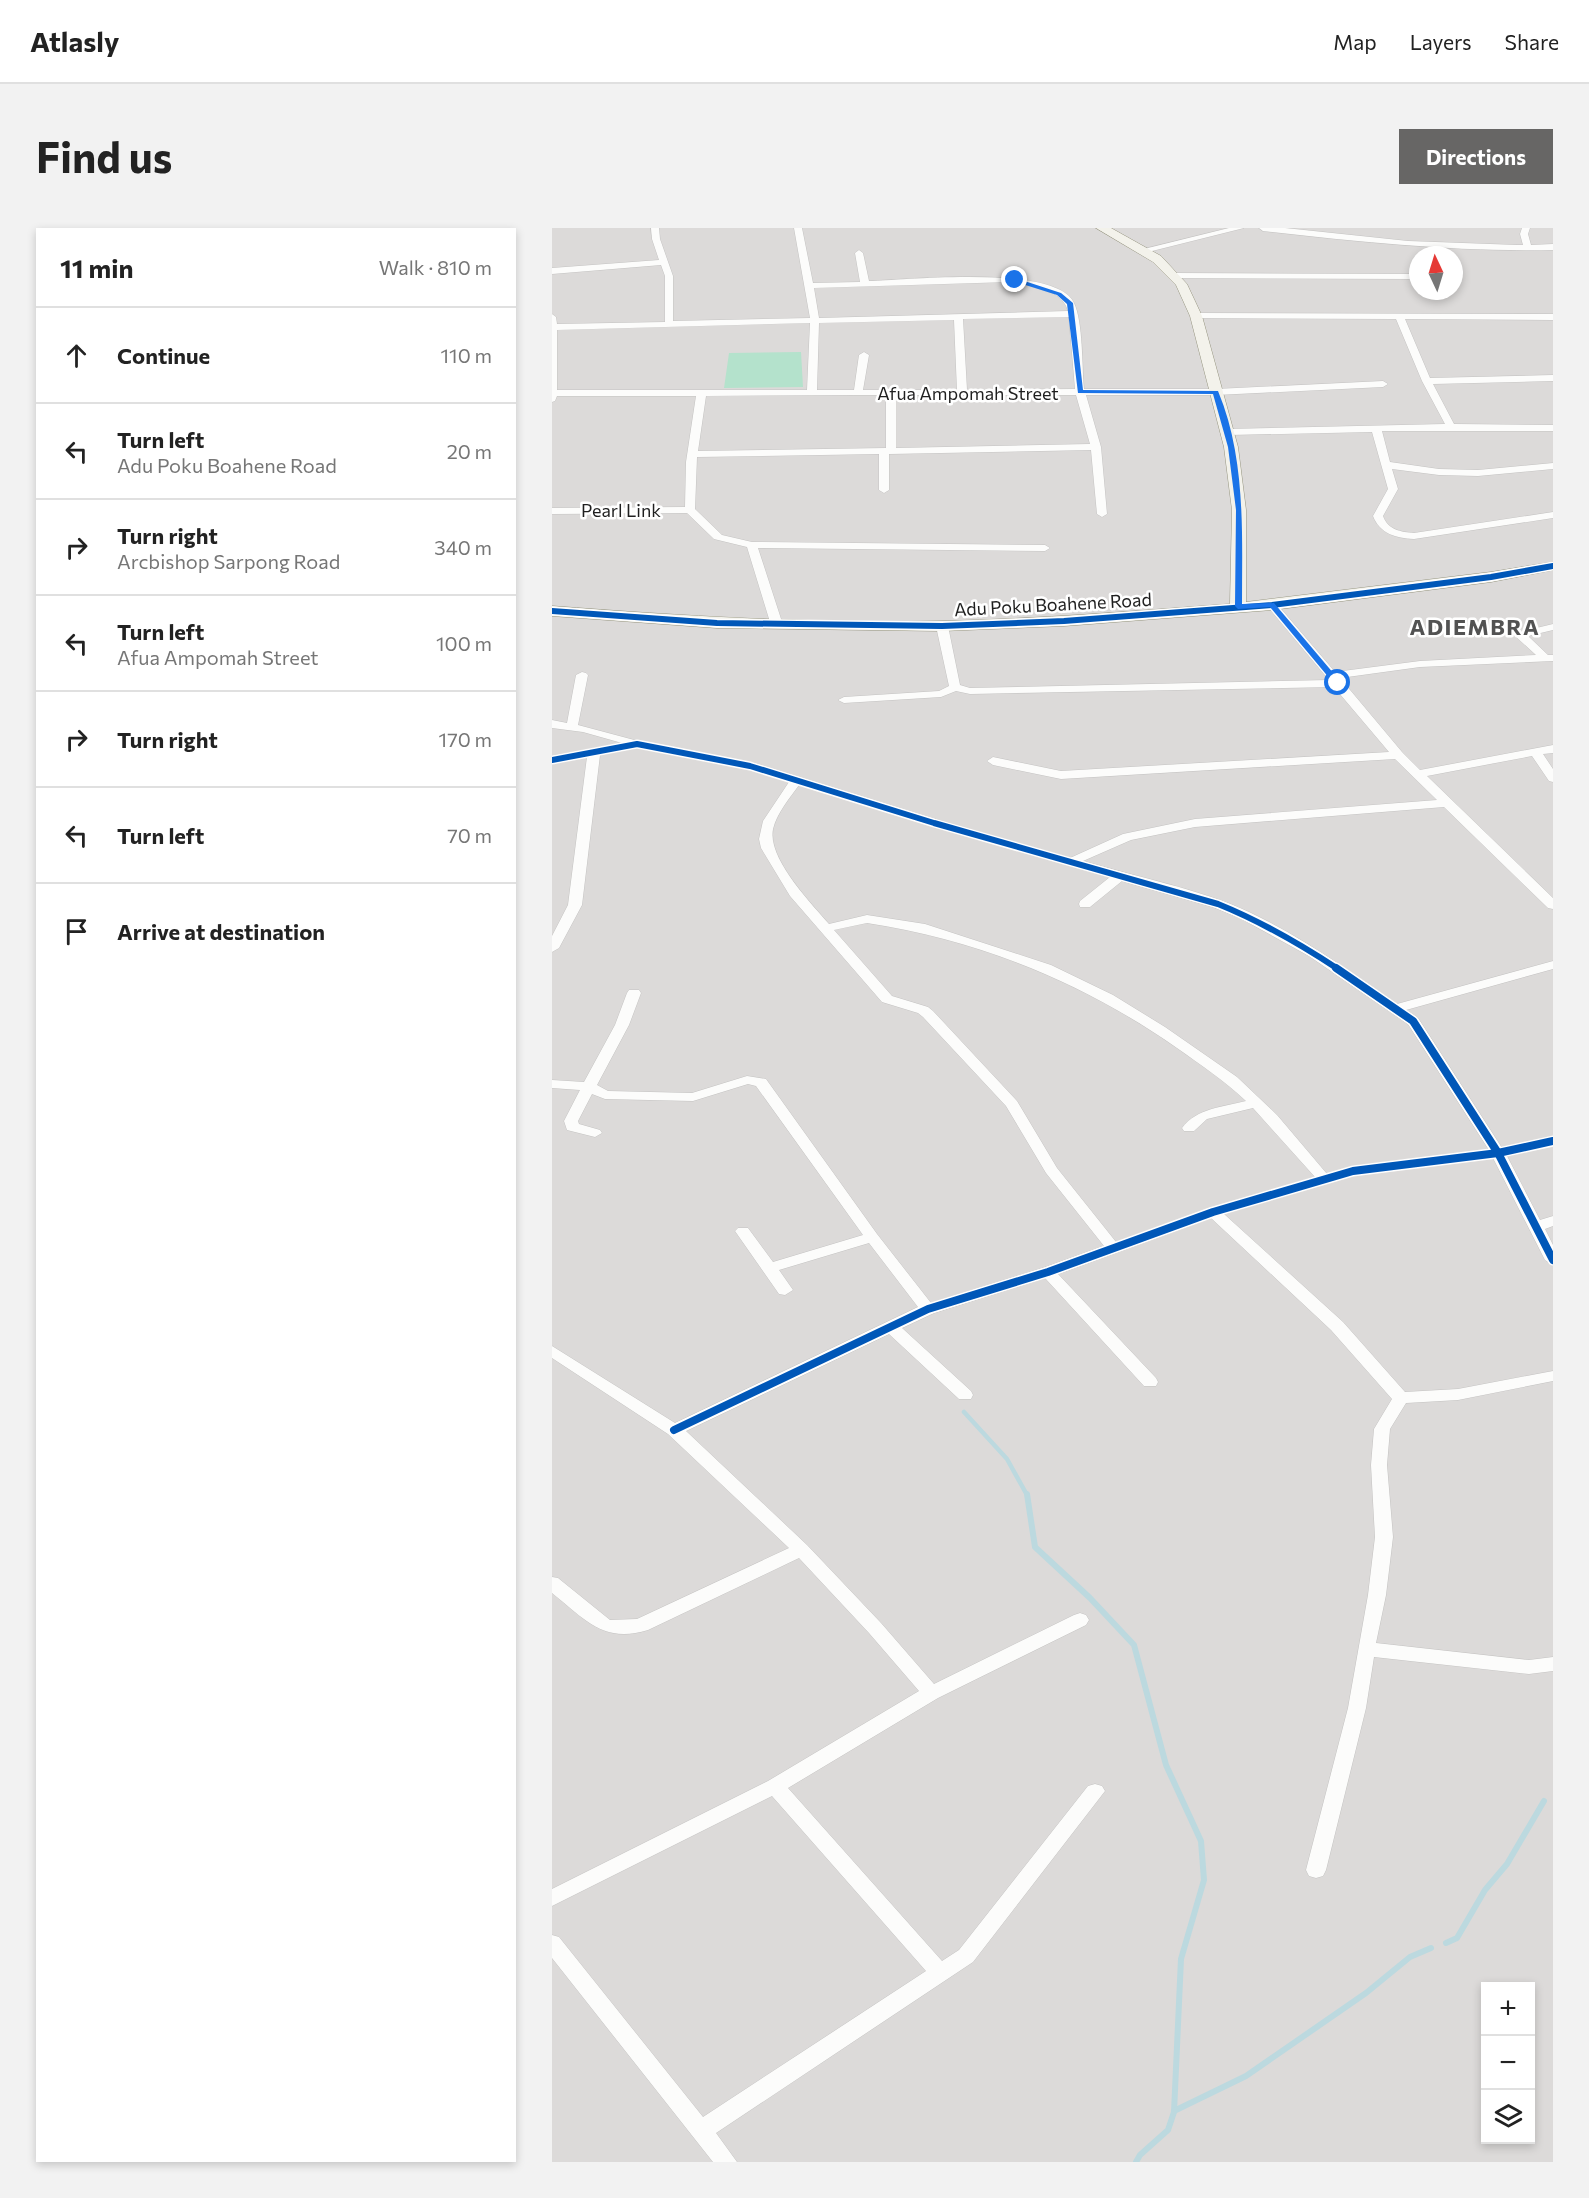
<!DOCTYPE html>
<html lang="en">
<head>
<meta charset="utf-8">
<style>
  :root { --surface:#fff; --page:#f2f2f2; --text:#222; --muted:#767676; --line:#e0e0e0; --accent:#676665 }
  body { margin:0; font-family:Commissioner,sans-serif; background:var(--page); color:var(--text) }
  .controls { position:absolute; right:18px; bottom:18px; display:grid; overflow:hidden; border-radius:0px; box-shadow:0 3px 9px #0003 }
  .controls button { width:54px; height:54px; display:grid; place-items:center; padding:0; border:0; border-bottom:2px solid var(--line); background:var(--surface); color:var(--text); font:30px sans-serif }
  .compass { position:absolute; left:857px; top:18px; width:54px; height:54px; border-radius:50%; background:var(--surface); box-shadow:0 3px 9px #0003; rotate:356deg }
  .stop { position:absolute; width:18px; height:18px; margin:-14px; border:4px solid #1a73e8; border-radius:50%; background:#fff }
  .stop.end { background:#1a73e8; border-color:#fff; box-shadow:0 2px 6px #0008 }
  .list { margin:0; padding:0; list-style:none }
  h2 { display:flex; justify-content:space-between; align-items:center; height:78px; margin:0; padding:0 24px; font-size:26px }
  h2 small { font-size:20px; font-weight:400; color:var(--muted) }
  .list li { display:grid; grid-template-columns:39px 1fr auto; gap:18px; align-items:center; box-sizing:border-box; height:96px; padding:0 24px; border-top:2px solid var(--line) }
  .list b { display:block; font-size:22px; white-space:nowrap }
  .list p { margin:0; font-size:20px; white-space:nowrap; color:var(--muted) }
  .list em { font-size:20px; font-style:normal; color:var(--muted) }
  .icon { flex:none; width:33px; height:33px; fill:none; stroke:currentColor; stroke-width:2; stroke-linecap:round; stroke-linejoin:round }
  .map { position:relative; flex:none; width:1001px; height:1934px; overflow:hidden; border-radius:0px }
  header { display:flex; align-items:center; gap:36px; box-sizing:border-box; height:84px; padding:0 30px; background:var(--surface); border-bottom:2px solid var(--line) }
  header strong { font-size:28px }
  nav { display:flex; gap:33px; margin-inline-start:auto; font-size:21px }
  .intro { display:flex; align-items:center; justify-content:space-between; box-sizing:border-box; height:144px; padding:0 36px }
  h1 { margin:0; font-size:42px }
  .button { padding:15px 27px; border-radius:0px; background:var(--accent); color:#fff; font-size:21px; font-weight:700 }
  main { display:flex; gap:36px; padding:0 36px }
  aside { flex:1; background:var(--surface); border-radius:0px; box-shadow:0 3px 9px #0003 }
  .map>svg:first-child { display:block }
  .residential { fill:#dcdad9; fill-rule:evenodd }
  .pitch { fill:#b4e2cc }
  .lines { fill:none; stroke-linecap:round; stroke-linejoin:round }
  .stream-far1 { stroke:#bcd9df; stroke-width:4.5 }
  .stream { stroke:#bcd9df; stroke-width:6 }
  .street-casing { stroke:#c4c3c2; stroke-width:1 }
  .secondary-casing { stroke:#969580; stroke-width:1 }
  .street { fill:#fcfcfb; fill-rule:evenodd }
  .secondary { fill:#f3f2eb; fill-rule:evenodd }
  .cycleway-far1-casing { stroke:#fff; stroke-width:9 }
  .cycleway-casing { stroke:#fff; stroke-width:11 }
  .cycleway-far1 { stroke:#0057b8; stroke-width:6 }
  .cycleway { stroke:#0057b8; stroke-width:8 }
  .route { fill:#1a73e8 }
  .labels { text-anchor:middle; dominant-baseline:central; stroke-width:5; stroke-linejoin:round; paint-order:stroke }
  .far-street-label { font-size:18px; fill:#1f1f1f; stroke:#fff }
  .far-district-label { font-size:22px; font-weight:bold; letter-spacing:1.5px; fill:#525252; stroke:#fff }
</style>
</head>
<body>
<header>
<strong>Atlasly</strong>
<nav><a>Map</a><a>Layers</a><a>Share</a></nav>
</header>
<div class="intro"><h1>Find us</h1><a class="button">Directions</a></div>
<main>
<aside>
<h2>11 min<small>Walk · 810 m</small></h2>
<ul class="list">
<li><svg class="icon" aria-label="ahead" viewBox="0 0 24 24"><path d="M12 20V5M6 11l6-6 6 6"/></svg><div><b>Continue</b></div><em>110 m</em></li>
<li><svg class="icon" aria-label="left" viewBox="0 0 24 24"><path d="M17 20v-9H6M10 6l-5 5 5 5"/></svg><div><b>Turn left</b><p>Adu Poku Boahene Road</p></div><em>20 m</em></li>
<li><svg class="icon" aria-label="right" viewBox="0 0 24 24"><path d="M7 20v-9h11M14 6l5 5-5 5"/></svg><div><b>Turn right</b><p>Arcbishop Sarpong Road</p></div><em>340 m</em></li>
<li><svg class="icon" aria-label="left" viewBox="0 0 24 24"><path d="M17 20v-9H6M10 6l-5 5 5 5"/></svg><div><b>Turn left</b><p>Afua Ampomah Street</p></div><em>100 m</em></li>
<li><svg class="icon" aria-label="right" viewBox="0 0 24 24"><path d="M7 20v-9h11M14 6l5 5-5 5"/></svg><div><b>Turn right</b></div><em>170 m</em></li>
<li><svg class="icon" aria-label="left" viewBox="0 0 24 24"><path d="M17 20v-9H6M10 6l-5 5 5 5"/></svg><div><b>Turn left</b></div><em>70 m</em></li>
<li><svg class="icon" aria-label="arrive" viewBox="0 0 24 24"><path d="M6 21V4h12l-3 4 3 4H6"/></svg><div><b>Arrive at destination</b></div></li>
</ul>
</aside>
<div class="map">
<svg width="1001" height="1934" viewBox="0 0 1001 1934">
  <rect width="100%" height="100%" fill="#edeae7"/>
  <path class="residential" d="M0,0H1001V1934H0ZM866,27H902V63H866ZM933,1758H978V1912H933Z"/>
  <polygon class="pitch" points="249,124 251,159 172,160 177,125"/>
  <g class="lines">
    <polyline class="stream-far1" points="412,1184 455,1231 475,1267"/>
    <g class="stream">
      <polyline points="475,1266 483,1319 538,1370 582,1417 614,1537 649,1613 652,1652 629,1731 622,1884 616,1902 588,1927 584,1934"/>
      <polyline points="894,1715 905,1710 933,1662 955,1636 992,1573"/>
      <polyline points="622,1883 694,1848 814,1765 858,1729 879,1720"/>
    </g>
    <defs>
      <g id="street">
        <path d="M99,0H107L108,11L121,48V93L258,90L242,0H250L261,55L308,54L303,25L307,22L311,25L317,53C355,52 504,36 522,75C531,93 530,139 532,161H664L831,153L836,156L831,159L664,167H534L549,219L555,286L550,289L545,286L539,222L337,226V262L332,265L327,262V226L145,229L143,281L170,307L200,314L493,317L498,320L493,323L206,320L230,394L224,397L218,394L195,319L162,311L135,285L0,286V280L133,279L134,234L144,168H5L3,173L0,174V86L4,89L5,96L113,94V48L109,37L0,46V40L107,32L100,11ZM457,54C477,57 510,60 516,83L267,90L262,60ZM517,89L523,161L415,162L411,91ZM402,92L405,162H311L317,127L312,124L307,127L302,162H265L267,95ZM258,95L255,162H5V102ZM302,167H334V220L146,223L154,168ZM344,167H524L538,216L344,220Z"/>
        <polygon points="677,0 692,0 592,25 588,22"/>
        <path d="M707,0H733L856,13L965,17H971L968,6L970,0H978L976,6L979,17L1001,16V22C904,24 808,14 711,3Z"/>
        <polygon points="622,45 864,46 866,51 619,50 618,48"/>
        <path d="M644,85L1001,86V92L853,91L878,150L1001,147V153L881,156L902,196L1001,197V203H830L838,234L887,241L926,242L1001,235V241L926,248L887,247L840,241L846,261L831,288C836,302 849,304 862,305L1001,284V290L862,311C844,310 828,306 821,288L836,261L820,204L676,207L671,204L676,201L893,196L870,153L844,91L641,90L640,88Z"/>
        <path d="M720,374L724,375L783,444L868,433L984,427L962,407L964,405L1001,396V402L976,408L996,427H1001V433L868,439L788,450L850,524L868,542L1001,517V525L991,526L1001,541V554L997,553L980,528L875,548L1001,670V681L996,680L892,579L643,599L579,612L531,633C584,649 648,661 697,684C750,709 797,743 845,776L1001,733V741L854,782L866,790L950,920L1001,909V917L955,928L988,992L1001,988V998L993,1001L1001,1017V1037L993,1032L941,930L802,947L672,986L791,1094L853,1164L906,1161L1001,1143V1153L906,1172L854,1175L838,1201L835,1237L841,1309L834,1367L824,1415L977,1432L1001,1429V1443L977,1446L822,1429L814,1480L774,1642L771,1648L764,1650L757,1648L754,1642L796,1480L816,1367L823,1309L819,1237L822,1201L840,1171L779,1102L659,990L506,1046L604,1150L606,1154L604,1158H592L493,1050L382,1085L350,1100L419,1163L421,1167L419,1171H407L337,1106L134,1203L255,1317L329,1395L382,1456L522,1387L528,1385L534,1387L537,1392L534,1397L386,1470L236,1560L390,1733L407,1722L536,1558L543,1556L550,1558L553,1563L421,1734L164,1905L185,1934H161L0,1730V1707L7,1709L151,1889L374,1743L220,1568L0,1678V1661L216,1553L367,1463L317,1405L247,1330L96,1402C51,1416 33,1391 0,1365V1349L6,1350L58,1392L85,1391L237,1320L116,1206L0,1130V1118L123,1195L366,1079L317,1015L227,1042L241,1062L233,1067L227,1066L183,1003L186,1000H196L221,1034L311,1007L204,858L196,856L141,873L53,871L40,866L26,893L27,896L48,902L50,905L43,909L15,902L12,893L28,862L0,860V852L32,854L63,797L75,765L77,762H87L89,765L77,797L45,857L56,863L140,865L195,848L214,851L325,1006L379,1075L491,1040L552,1018L494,945L454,878L371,789L366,785L330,774L238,668L209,620L207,611L211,593L237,554L196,541L85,520L48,527L30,677L7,720L0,724V708L16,677L35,529L0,536V528L70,515L31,504L0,500V492L15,495L24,447L30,444L34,445L36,447L26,497L86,513L202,535L386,592L518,630L571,606L643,591L885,572L843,531L509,551L441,537L435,533L441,529L509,543L837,524L782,459L418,466L404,463L389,469L292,475L286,472L292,469L387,463L397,458L384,398L390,395L396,398L408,457L418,460L777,452L716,379V375ZM247,557L558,649L528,673L527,676L528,679H538L570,653L661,679L688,690L757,728L856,796L937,922L801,938L775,946L725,887L685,849L613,799L561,767L499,737L373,696L315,687L277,696C259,675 215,630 221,601C225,585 237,571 247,557ZM315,695C428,712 532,755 625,820C649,837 673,853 694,873C671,879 645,880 630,900L632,903H642L655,891L701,880L763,949L656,981L564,1014L505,940L465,873L381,783L376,779L340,768L282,702Z"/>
      </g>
      <path id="secondary" d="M544,0H559L609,28L635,56L650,88L686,219L694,282V374L939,344L1001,334V342L939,354L720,382L512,398L390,403L165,400L0,388V378C130,388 261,396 392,393C487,391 583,383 678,376L680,282L672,219L638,88L624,57L601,34Z"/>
    </defs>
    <use href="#street" class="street-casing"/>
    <use href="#secondary" class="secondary-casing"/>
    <use href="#street" class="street"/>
    <use href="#secondary" class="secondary"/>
    <defs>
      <g id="cycleway-far1">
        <polyline points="0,383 165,395 390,398 512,393 720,377 939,349 1001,338"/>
        <path d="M0,532L85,516L198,538L382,595L666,676C708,693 748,716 786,741"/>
      </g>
      <g id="cycleway">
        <polyline points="784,740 861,793 946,925 1001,1032"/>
        <polyline points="122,1202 376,1081 496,1044 661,984 801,943 946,925 1001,913"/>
      </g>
    </defs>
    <use href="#cycleway-far1" class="cycleway-far1-casing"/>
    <use href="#cycleway" class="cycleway-casing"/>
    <use href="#cycleway-far1" class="cycleway-far1"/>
    <use href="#cycleway" class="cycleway"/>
  </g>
  <path class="route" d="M463,50L509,65L521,75L531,162L666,163C694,230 690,305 690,376L722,375L788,453V457H783L718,379L686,381L683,378L684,282L676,219L661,166L526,165L515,76L505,67L461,53Z"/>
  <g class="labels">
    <g class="far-street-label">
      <text x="416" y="165">Afua Ampomah Street</text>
      <text x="69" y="282">Pearl Link</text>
      <text transform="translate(501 376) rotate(-3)">Adu Poku Boahene Road</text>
    </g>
    <g class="far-district-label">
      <text x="923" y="398">ADIEMBRA</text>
    </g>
  </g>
</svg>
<div class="controls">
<button>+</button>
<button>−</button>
<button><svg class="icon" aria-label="layers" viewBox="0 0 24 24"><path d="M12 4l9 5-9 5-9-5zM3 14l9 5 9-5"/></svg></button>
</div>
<svg class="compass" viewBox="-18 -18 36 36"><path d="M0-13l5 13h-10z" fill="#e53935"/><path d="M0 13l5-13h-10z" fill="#767676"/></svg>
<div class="stop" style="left:786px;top:455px"></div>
<div class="stop end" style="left:463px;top:52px"></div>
</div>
</main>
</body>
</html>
